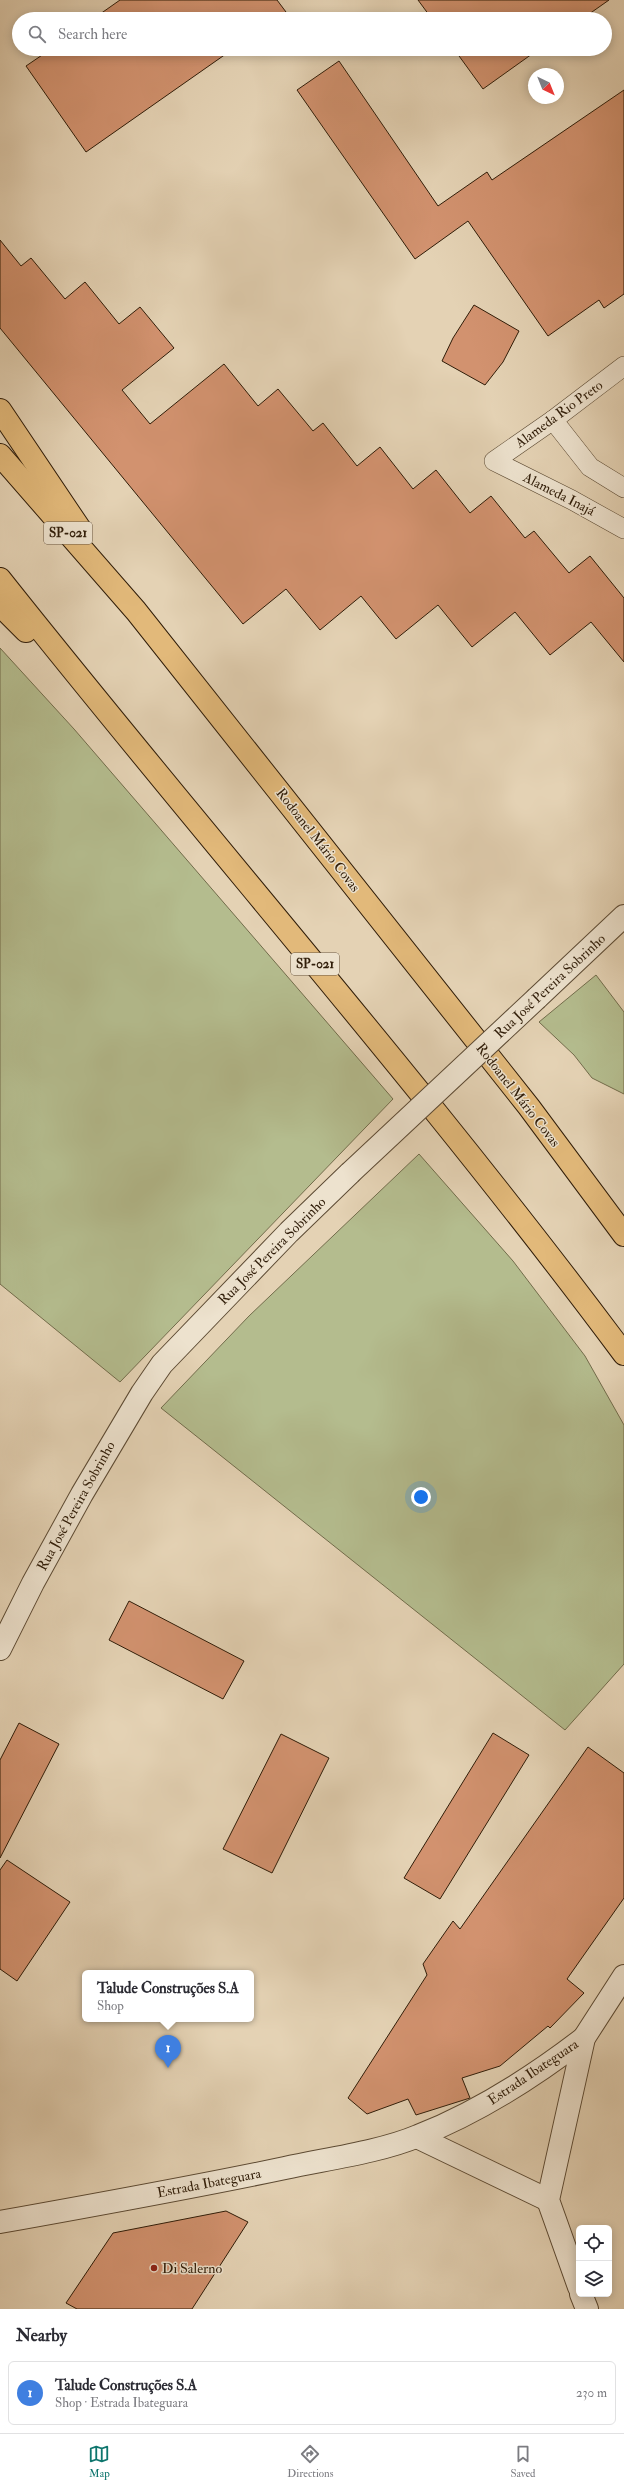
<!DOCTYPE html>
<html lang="en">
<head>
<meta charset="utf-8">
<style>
  :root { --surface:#fff; --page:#f7f7f7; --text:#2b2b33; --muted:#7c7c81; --line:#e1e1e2; --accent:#0f766e }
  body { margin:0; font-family:"IM FELL Double Pica",serif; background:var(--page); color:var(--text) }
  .controls { position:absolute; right:12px; bottom:12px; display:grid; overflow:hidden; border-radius:6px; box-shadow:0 2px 10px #0003 }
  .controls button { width:36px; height:36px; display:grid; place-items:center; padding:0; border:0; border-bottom:1px solid var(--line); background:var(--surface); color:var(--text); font:20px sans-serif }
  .compass { position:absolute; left:528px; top:68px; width:36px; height:36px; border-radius:50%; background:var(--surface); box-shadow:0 2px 10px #0003; rotate:137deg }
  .you { position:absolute; left:421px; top:1497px; width:14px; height:14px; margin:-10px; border:3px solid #fff; border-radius:50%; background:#1a73e8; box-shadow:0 0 0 6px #1a73e833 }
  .badge { display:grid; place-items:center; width:26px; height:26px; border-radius:50%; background:var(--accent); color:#fff; font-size:13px; font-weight:700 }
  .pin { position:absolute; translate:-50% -33px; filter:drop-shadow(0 1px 2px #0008) }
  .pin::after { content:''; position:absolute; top:21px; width:14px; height:12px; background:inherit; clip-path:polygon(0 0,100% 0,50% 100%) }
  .popup { position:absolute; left:82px; top:1970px; width:172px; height:52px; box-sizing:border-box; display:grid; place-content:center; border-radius:6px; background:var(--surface); filter:drop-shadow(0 1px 3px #0005); font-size:13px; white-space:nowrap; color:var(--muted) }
  .popup b { font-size:15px; color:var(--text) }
  .popup::after { content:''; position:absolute; left:50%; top:100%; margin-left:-8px; border:8px solid transparent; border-top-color:var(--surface) }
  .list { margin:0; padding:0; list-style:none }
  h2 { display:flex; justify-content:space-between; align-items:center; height:52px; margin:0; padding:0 16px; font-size:17px }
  h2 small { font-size:13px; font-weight:400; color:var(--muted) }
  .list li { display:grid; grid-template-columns:26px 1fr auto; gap:12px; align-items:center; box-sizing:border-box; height:64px; margin:0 8px 8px; padding:0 8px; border:1px solid var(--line); border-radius:6px }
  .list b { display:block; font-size:15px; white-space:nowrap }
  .list p { margin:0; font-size:13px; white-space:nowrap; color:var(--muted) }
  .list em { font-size:13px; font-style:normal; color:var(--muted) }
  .icon { flex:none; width:22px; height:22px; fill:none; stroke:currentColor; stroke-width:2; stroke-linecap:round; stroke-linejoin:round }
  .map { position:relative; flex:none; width:624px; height:2309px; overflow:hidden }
  .search { position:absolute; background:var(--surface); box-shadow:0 2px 10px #0003; left:12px; right:12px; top:12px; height:44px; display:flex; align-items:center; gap:10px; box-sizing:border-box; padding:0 14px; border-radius:22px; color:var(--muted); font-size:15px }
  .sheet { height:124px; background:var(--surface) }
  nav { display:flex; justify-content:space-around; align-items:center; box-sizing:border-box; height:56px; border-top:1px solid var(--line); background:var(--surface); font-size:11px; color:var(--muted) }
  nav a { display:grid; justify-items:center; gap:2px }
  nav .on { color:var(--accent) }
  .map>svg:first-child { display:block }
  .green { fill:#b4bc8e; stroke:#726c4b }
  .building { fill:#d2926f; stroke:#2f1c08 }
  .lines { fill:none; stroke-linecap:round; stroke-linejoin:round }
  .minor-casing { stroke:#5c4a33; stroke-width:20 }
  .tertiary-casing { stroke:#5c4a33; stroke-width:24 }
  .motorway-casing { stroke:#2f1c08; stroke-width:24 }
  .minor { stroke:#ede2ce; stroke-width:19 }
  .tertiary { stroke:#ede2ce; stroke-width:22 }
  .motorway { stroke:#e2b97a; stroke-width:22 }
  .tertiary-bridge-casing { stroke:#5c4a33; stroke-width:24; stroke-linecap:butt }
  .tertiary-bridge { stroke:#ede2ce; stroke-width:22 }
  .poi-dot { fill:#8f2418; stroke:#ede2ce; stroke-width:1.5 }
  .labels { text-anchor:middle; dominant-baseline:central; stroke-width:3; stroke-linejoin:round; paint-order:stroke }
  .shield { fill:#ede2ce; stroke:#685743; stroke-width:1 }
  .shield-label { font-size:13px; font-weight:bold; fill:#2f1c08 }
  .street-label { font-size:14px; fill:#2f1c08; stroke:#ede2ce }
  .poi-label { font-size:14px; fill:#2f1c08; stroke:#ede2ce; text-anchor:start }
</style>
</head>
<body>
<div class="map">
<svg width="624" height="2309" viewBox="0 0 624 2309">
  <rect width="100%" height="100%" fill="#e4d2b4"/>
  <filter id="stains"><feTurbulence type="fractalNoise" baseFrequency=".005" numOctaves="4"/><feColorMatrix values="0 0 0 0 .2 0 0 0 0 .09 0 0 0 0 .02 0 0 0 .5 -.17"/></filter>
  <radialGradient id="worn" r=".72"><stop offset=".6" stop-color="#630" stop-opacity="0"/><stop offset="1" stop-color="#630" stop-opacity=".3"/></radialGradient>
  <g class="green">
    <polygon points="0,648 74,729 393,1099 120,1382 0,1284"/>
    <polygon points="596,975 624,1012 624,1094 592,1078 574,1055 539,1022"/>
    <polygon points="419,1154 513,1261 585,1356 624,1425 624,1664 565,1730 161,1408 249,1316"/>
  </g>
  <g class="building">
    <polygon points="120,0 277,0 286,12 276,19 93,19"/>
    <polygon points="418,0 609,0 582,19 432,19"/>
    <polygon points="51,49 233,49 86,152 26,66"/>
    <polygon points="454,49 539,49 483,89"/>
    <polygon points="339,61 438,206 487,172 492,180 624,90 624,294 604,308 599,300 548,336 468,221 415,259 297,90"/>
    <polygon points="0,240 21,266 31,258 65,299 85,282 119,324 140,307 174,348 122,390 150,424 224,364 258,406 278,389 313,431 323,423 357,466 380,447 413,489 436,470 470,513 491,496 525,538 534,531 569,573 590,556 624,598 624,662 591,622 550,655 515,612 472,647 438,605 396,639 361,596 320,630 286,589 243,624 0,328"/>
    <polygon points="474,305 519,331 503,362 485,385 442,361 453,338"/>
    <polygon points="129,1601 244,1661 223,1699 109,1640"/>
    <polygon points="19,1723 59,1744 0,1858 0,1760"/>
    <polygon points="493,1733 529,1755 440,1899 404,1878"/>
    <polygon points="281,1734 329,1758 272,1873 223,1849"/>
    <polygon points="588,1747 624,1773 624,1898 567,1979 584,1993 550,2028 548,2026 500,2066 462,2078 470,2098 416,2115 408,2099 367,2114 348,2098 427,1975 423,1964 453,1921 460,1929"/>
    <polygon points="7,1860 70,1902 17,1981 0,1969 0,1870"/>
    <polygon points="226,2211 248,2222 192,2309 77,2309 66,2303 113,2233"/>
  </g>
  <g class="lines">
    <defs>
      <g id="minor">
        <polyline points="624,366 553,420 494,461 572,500 624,529"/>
        <polyline points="553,420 590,467 624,488"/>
      </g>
      <g id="tertiary">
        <polyline points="537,998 624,916"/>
        <polyline points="0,1649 33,1583 82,1494 142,1393 162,1364 289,1232 350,1173"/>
        <polyline points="417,2137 548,2200"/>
        <path d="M0,2222C95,2205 190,2188 285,2168C326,2159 380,2152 418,2136C479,2112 532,2078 584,2038"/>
        <polyline points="579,2287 548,2200 584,2038 624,1976"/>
        <polyline points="581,2294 587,2309"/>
      </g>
      <g id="motorway">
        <polyline points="0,410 80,529"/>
        <polyline points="0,455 136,611 529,1107 624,1235"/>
        <path d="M0,579C206,839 426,1088 624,1354"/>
        <polyline points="0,605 26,631"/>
      </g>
    </defs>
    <use href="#minor" class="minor-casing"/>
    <use href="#tertiary" class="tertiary-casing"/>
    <use href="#motorway" class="motorway-casing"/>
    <use href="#minor" class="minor"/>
    <use href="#tertiary" class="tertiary"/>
    <use href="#motorway" class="motorway"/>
    <defs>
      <polyline id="tertiary-bridge" points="350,1173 537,998"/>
    </defs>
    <use href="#tertiary-bridge" class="tertiary-bridge-casing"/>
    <use href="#tertiary-bridge" class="tertiary-bridge"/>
  </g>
  <circle class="poi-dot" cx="154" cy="2268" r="4"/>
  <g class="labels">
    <g class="shield">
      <rect x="44" y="522" width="48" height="22" rx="3"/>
      <rect x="291" y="953" width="48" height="22" rx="3"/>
    </g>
    <g class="shield-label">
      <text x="68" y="533">SP-021</text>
      <text x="315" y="964">SP-021</text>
    </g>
    <g class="street-label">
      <text transform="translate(559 414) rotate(-36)">Alameda Rio Preto</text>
      <text transform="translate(559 494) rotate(27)">Alameda Inajá</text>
      <text transform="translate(318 840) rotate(52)">Rodoanel Mário Covas</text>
      <text transform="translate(550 986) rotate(-43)">Rua José Pereira Sobrinho</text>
      <text transform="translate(518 1095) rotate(52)">Rodoanel Mário Covas</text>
      <text transform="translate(272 1251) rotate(-45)">Rua José Pereira Sobrinho</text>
      <text transform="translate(76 1506) rotate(-61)">Rua José Pereira Sobrinho</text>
      <text transform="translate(533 2072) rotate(-34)">Estrada Ibateguara</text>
      <text transform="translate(209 2183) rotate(-11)">Estrada Ibateguara</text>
    </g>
    <g class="poi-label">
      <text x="162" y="2268">Di Salerno</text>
    </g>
  </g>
  <rect width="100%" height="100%" filter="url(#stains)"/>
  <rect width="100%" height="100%" fill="url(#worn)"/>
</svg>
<div class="controls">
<button><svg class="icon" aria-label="locate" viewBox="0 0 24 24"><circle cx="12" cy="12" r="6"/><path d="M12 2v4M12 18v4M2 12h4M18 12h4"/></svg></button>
<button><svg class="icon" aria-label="layers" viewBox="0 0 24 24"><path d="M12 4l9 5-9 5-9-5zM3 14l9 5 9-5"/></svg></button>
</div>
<svg class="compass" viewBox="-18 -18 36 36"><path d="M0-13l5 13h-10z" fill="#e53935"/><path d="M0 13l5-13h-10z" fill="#7c7c81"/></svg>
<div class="you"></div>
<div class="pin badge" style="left:168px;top:2068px;background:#3f7fe0">1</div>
<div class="popup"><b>Talude Construções S.A</b>Shop</div>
<div class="search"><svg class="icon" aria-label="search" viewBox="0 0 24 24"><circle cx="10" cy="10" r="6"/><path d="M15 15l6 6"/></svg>Search here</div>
</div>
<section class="sheet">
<h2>Nearby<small></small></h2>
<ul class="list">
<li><span class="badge" style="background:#3f7fe0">1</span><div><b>Talude Construções S.A</b><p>Shop · Estrada Ibateguara</p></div><em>230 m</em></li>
</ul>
</section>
<nav>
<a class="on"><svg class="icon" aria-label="map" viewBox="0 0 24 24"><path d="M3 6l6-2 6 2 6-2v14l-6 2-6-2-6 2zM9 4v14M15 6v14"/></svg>Map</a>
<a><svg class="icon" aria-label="directions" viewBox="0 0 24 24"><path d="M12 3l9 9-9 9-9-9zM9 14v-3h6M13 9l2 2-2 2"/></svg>Directions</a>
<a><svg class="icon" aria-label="saved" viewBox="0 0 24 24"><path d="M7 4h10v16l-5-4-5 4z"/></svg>Saved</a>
</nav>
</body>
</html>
